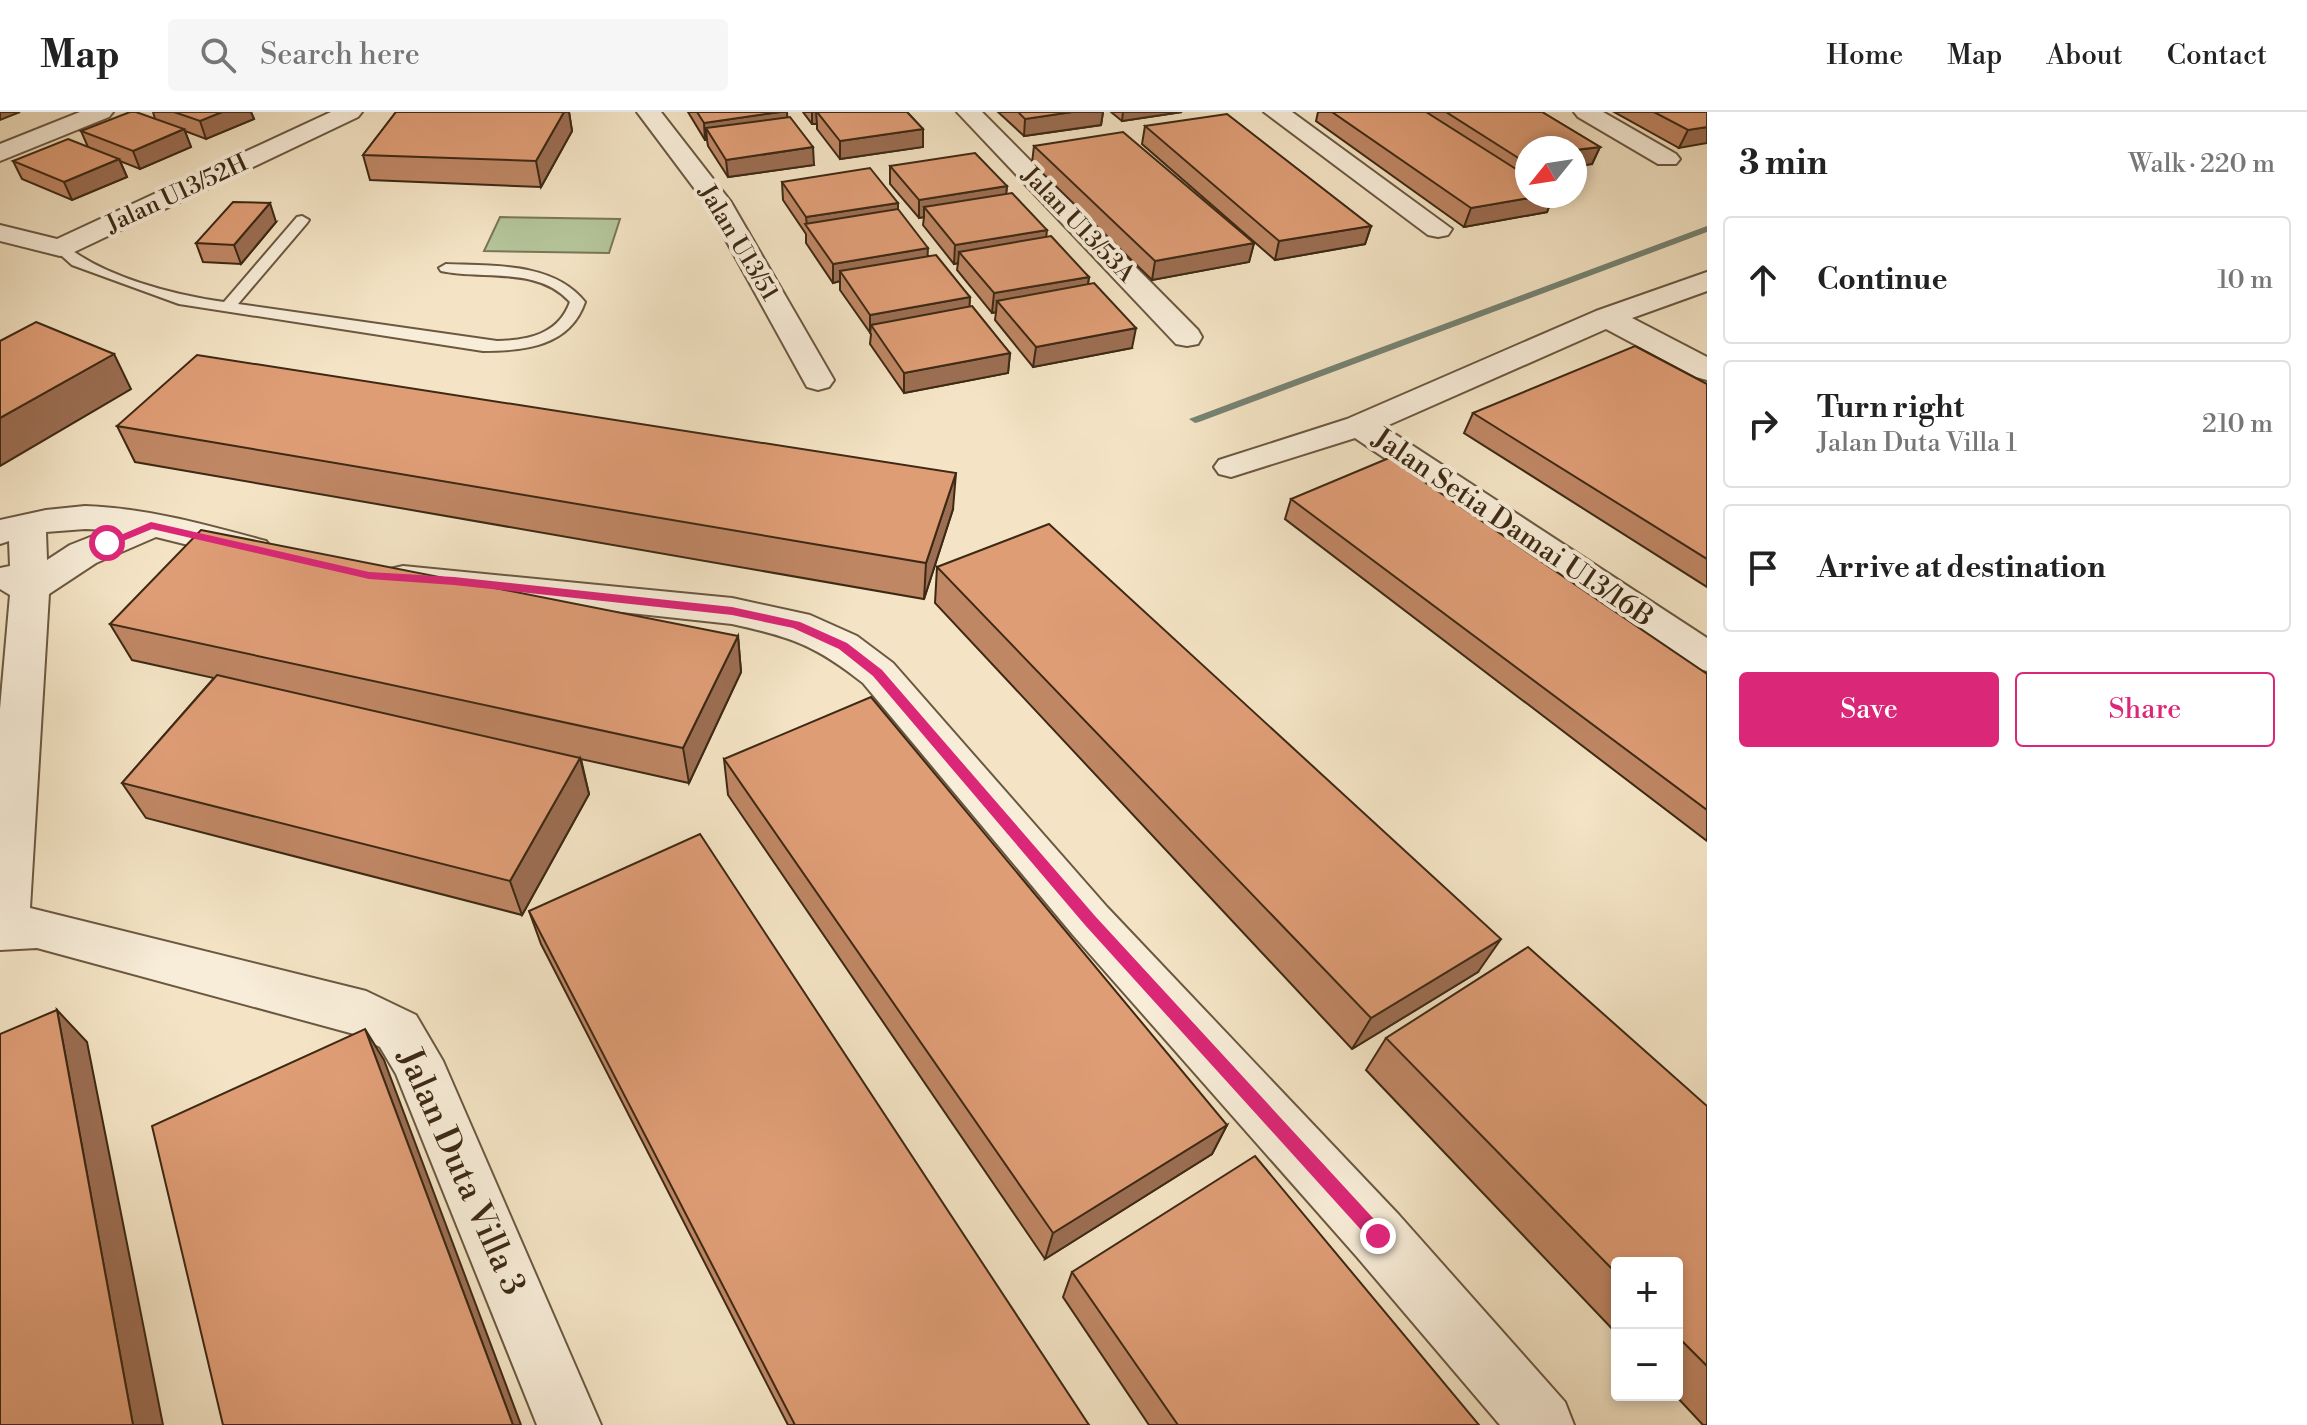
<!DOCTYPE html>
<html lang="en">
<head>
<meta charset="utf-8">
<style>
  :root { --surface:#fff; --page:#f6f6f6; --text:#222; --muted:#767676; --line:#e0e0e0; --accent:#db2777 }
  body { margin:0; font-family:"Libre Bodoni",serif; background:var(--page); color:var(--text) }
  .controls { position:absolute; right:24px; bottom:24px; display:grid; overflow:hidden; border-radius:8px; box-shadow:0 4px 12px #0003 }
  .controls button { width:72px; height:72px; display:grid; place-items:center; padding:0; border:0; border-bottom:2px solid var(--line); background:var(--surface); color:var(--text); font:40px sans-serif }
  .compass { position:absolute; left:1515px; top:24px; width:72px; height:72px; border-radius:50%; background:var(--surface); box-shadow:0 4px 12px #0003; rotate:240deg }
  .stop { position:absolute; width:24px; height:24px; margin:-18px; border:6px solid #db2777; border-radius:50%; background:#fff }
  .stop.end { background:#db2777; border-color:#fff; box-shadow:0 2px 8px #0008 }
  .list { margin:0; padding:0; list-style:none }
  h2 { display:flex; justify-content:space-between; align-items:center; height:104px; margin:0; padding:0 32px; font-size:34px }
  h2 small { font-size:26px; font-weight:400; color:var(--muted) }
  .list li { display:grid; grid-template-columns:52px 1fr auto; gap:24px; align-items:center; box-sizing:border-box; height:128px; margin:0 16px 16px; padding:0 16px; border:2px solid var(--line); border-radius:8px }
  .list b { display:block; font-size:30px; white-space:nowrap }
  .list p { margin:0; font-size:26px; white-space:nowrap; color:var(--muted) }
  .list em { font-size:26px; font-style:normal; color:var(--muted) }
  .actions { display:flex; gap:16px; padding:24px 32px }
  .actions a { flex:1; padding:18px 0; border:2px solid var(--accent); border-radius:8px; text-align:center; font-size:28px; color:var(--accent) }
  .actions .main { background:var(--accent); color:#fff }
  .icon { flex:none; width:44px; height:44px; fill:none; stroke:currentColor; stroke-width:2; stroke-linecap:round; stroke-linejoin:round }
  .map { position:relative; flex:none; width:1707px; height:1313px; overflow:hidden }
  header { display:flex; align-items:center; gap:48px; box-sizing:border-box; height:112px; padding:0 40px; background:var(--surface); border-bottom:2px solid var(--line) }
  header strong { font-size:38px }
  nav { display:flex; gap:44px; margin-inline-start:auto; font-size:28px }
  .search { width:560px; height:72px; background:var(--page); display:flex; align-items:center; gap:20px; box-sizing:border-box; padding:0 28px; border-radius:8px; color:var(--muted); font-size:30px }
  main { display:flex }
  aside { flex:1; background:var(--surface) }
  .map>svg:first-child { display:block }
  .green { fill:#b5c59a; stroke:#797757; stroke-width:2 }
  .lines { fill:none; stroke-linecap:round; stroke-linejoin:round }
  .stream { fill:#768373; fill-rule:evenodd }
  .lane-casing { stroke:#6b5840; stroke-width:4 }
  .street-casing { stroke:#6b5840; stroke-width:4 }
  .lane { fill:#f8edd9; fill-rule:evenodd }
  .street { fill:#f8edd9; fill-rule:evenodd }
  .wall { fill:#c08765; stroke:#3d2914; stroke-width:2 }
  .shaded-wall { fill:#9c6e53; stroke:#3d2914; stroke-width:2 }
  .building { fill:#df9d76; stroke:#3d2914; stroke-width:2 }
  .route { fill:#db2777 }
  .labels { text-anchor:middle; dominant-baseline:central; stroke-width:8; stroke-linejoin:round; paint-order:stroke }
  .far-street-label { font-size:24px; fill:#3d2914; stroke:#f8edd9 }
  .street-label { font-size:28px; fill:#3d2914; stroke:#f8edd9 }
  .near-street-label { font-size:34px; fill:#3d2914; stroke:#f8edd9 }
</style>
</head>
<body>
<header>
<strong>Map</strong>
<div class="search"><svg class="icon" aria-label="search" viewBox="0 0 24 24"><circle cx="10" cy="10" r="6"/><path d="M15 15l6 6"/></svg>Search here</div>
<nav><a>Home</a><a>Map</a><a>About</a><a>Contact</a></nav>
</header>
<main>
<div class="map">
<svg width="1707" height="1313" viewBox="0 0 1707 1313">
  <rect width="100%" height="100%" fill="#f4e4c5"/>
  <filter id="stains"><feTurbulence type="fractalNoise" baseFrequency=".0025" numOctaves="4"/><feColorMatrix values="0 0 0 0 .2 0 0 0 0 .09 0 0 0 0 .02 0 0 0 .5 -.17"/></filter>
  <radialGradient id="worn" r=".72"><stop offset=".6" stop-color="#630" stop-opacity="0"/><stop offset="1" stop-color="#630" stop-opacity=".3"/></radialGradient>
  <polygon class="green" points="500,105 620,107 609,141 484,139"/>
  <g class="lines">
    <polygon class="stream" points="1707,114 1707,120 1199,310 1195,311 1189,307"/>
    <defs>
      <path id="lane" d="M302,104L309,108L307,111L238,192L497,229C528,228 558,223 570,190C538,154 483,168 441,159L439,156L446,152C492,154 554,150 585,190C570,234 525,239 483,239L179,192L72,153L53,136L65,133C104,165 174,183 224,190L297,105Z"/>
      <g id="street">
        <polygon points="80,0 113,0 109,5 0,49 0,32"/>
        <polygon points="331,0 362,0 358,5 70,142 60,144 0,129 0,113 57,127"/>
        <polygon points="637,0 661,0 731,90 834,268 829,275 818,278 807,275 706,92"/>
        <polygon points="957,0 982,0 1198,218 1202,225 1198,232 1187,234 1176,232"/>
        <polygon points="1264,0 1292,0 1452,117 1448,123 1438,125 1428,123"/>
        <polygon points="1574,0 1603,0 1676,42 1680,47 1676,52 1658,52 1578,5"/>
        <polygon points="1707,160 1707,179 1632,206 1707,245 1707,268 1696,265 1606,217 1384,315 1707,526 1707,559 1693,555 1355,326 1231,365 1219,362 1214,355 1219,348 1347,307 1596,199"/>
        <path d="M85,394C147,396 207,413 266,429L272,437L266,445L253,449L156,425L96,451L49,482L30,796L366,879L416,903L443,949L601,1313H537L396,962L380,935L354,922L37,836L0,838V597L10,483L0,477V456L10,454L9,429L0,432V408L46,398ZM85,417L108,418L70,433L47,448L46,420Z"/>
        <path d="M403,454L732,486L810,503L857,524L893,551L1107,795L1399,1103L1565,1290L1574,1313H1500L1357,1145L1073,823L863,571C815,533 791,525 732,512L390,475L384,466L390,457Z"/>
      </g>
    </defs>
    <use href="#lane" class="lane-casing"/>
    <use href="#street" class="street-casing"/>
    <use href="#lane" class="lane"/>
    <use href="#street" class="street"/>
  </g>
  <g class="wall">
    <polygon points="153,0 251,0 254,7 206,27 185,19 191,35 140,57 120,49 127,65 72,88 22,67 13,49 88,35 81,19 155,7"/>
    <polygon points="396,0 569,0 572,19 541,75 370,68 363,43"/>
    <polygon points="688,0 787,0 787,5 814,53 728,65 708,34 707,28 705,28"/>
    <polygon points="803,0 907,0 923,17 923,35 840,47 817,17 817,12 812,12"/>
    <polygon points="998,0 1103,0 1101,13 1024,24"/>
    <polygon points="1111,0 1182,0 1122,9"/>
    <polygon points="1318,0 1542,0 1600,35 1592,52 1527,36 1527,63 1525,63 1527,84 1553,84 1547,100 1464,115 1316,9"/>
    <polygon points="1614,0 1707,0 1679,36"/>
    <polygon points="1145,14 1371,114 1365,132 1275,148 1142,32"/>
    <polygon points="1034,34 1254,131 1249,150 1152,168 1032,51"/>
    <polygon points="890,54 1007,74 1006,82 1046,125 1089,165 1088,172 1132,236 1033,255 995,208 996,200 992,201 957,158 958,151 954,152 923,113 924,105 919,106 890,72"/>
    <polygon points="782,70 898,91 898,98 928,144 970,185 969,195 1010,241 1008,261 904,281 870,232 871,222 840,178 840,169 833,171 806,131 806,122 783,88"/>
    <polygon points="276,110 241,152 203,150 196,131"/>
    <polygon points="1707,272 1707,475 1464,321 1473,301"/>
    <polygon points="117,314 953,397 924,487 135,350"/>
    <polygon points="1291,387 1707,562 1707,729 1285,407"/>
    <polygon points="937,455 1478,860 1352,937 935,491"/>
    <polygon points="110,512 738,524 741,560 689,671 581,647 589,682 522,803 146,706 122,671 214,566 132,548"/>
    <polygon points="724,647 1227,1013 1212,1042 1045,1147 728,683"/>
    <polygon points="529,799 1089,1313 788,1313 541,832"/>
    <polygon points="1386,926 1707,994 1707,1313 1703,1313 1675,1283 1677,1283 1677,1151 1617,1151 1617,1222 1366,958"/>
    <polygon points="1072,1160 1479,1313 1149,1313 1063,1185"/>
  </g>
  <g class="shaded-wall">
    <polygon points="0,0 20,0 0,8"/>
    <polygon points="222,0 251,0 254,7 206,27 200,9"/>
    <polygon points="564,0 569,0 572,19 541,75 536,49"/>
    <polygon points="780,0 787,0 788,16 706,16 707,28 705,28 704,11"/>
    <polygon points="812,0 816,0 817,12 812,12"/>
    <polygon points="1072,0 1103,0 1101,13 1024,24 1025,7"/>
    <polygon points="1123,0 1182,0 1122,9"/>
    <polygon points="1707,15 1707,31 1679,36 1688,18"/>
    <polygon points="184,17 191,35 140,57 133,39"/>
    <polygon points="923,17 923,35 840,47 840,29"/>
    <polygon points="813,35 814,53 728,65 726,48"/>
    <polygon points="1600,35 1592,52 1575,55 1575,38"/>
    <polygon points="1527,46 1527,63 1513,65 1520,47"/>
    <polygon points="119,47 127,65 72,88 64,70"/>
    <polygon points="1007,74 1005,92 924,95 924,105 919,106 919,88"/>
    <polygon points="1541,84 1553,84 1547,100 1464,115 1471,96"/>
    <polygon points="270,91 276,110 241,152 234,133"/>
    <polygon points="898,91 898,109 807,114 806,105"/>
    <polygon points="1371,114 1365,132 1275,148 1279,129"/>
    <polygon points="1047,118 1045,136 959,140 958,151 954,152 955,133"/>
    <polygon points="1254,131 1249,150 1152,168 1155,149"/>
    <polygon points="928,136 927,154 840,159 840,169 833,171 833,152"/>
    <polygon points="1089,165 1086,184 997,189 996,200 992,201 994,181"/>
    <polygon points="970,185 969,204 871,213 870,222 870,203"/>
    <polygon points="1136,216 1132,236 1033,255 1036,235"/>
    <polygon points="1010,241 1008,261 904,281 904,261"/>
    <polygon points="114,242 131,277 0,354 0,306"/>
    <polygon points="956,361 953,397 924,487 926,451"/>
    <polygon points="738,524 741,560 689,671 683,636"/>
    <polygon points="580,646 589,682 522,803 510,769"/>
    <polygon points="1501,827 1478,860 1352,937 1371,906"/>
    <polygon points="57,898 87,930 163,1313 133,1313"/>
    <polygon points="365,917 384,948 521,1313 513,1313"/>
    <polygon points="1227,1013 1212,1042 1045,1147 1053,1121"/>
  </g>
  <g class="building">
    <polygon points="130,0 136,0 184,17 133,39 81,19"/>
    <polygon points="174,0 222,0 200,9"/>
    <polygon points="396,0 564,0 536,49 363,43"/>
    <polygon points="697,0 780,0 704,11"/>
    <polygon points="817,0 907,0 923,17 840,29"/>
    <polygon points="1018,0 1072,0 1025,7"/>
    <polygon points="1332,0 1426,0 1527,64 1527,84 1541,84 1471,96"/>
    <polygon points="1446,0 1542,0 1600,35 1575,38 1575,36 1527,36 1527,46 1520,47"/>
    <polygon points="1654,0 1707,0 1707,15 1688,18"/>
    <polygon points="1227,2 1371,114 1279,129 1145,14"/>
    <polygon points="790,5 813,35 726,48 706,16"/>
    <polygon points="1123,20 1254,131 1155,149 1034,34"/>
    <polygon points="68,27 119,47 64,70 13,49"/>
    <polygon points="975,41 1007,74 919,88 890,54"/>
    <polygon points="870,56 898,91 806,105 782,70"/>
    <polygon points="1012,81 1047,118 955,133 924,95"/>
    <polygon points="233,90 270,91 234,133 196,131"/>
    <polygon points="898,97 928,136 833,152 805,112"/>
    <polygon points="1051,124 1089,165 994,181 959,140"/>
    <polygon points="936,143 970,185 870,203 840,159"/>
    <polygon points="1094,171 1136,216 1036,235 997,189"/>
    <polygon points="972,194 1010,241 904,261 871,213"/>
    <polygon points="36,210 114,242 0,306 0,229"/>
    <polygon points="1635,234 1707,272 1707,447 1473,301"/>
    <polygon points="197,243 956,361 926,451 117,314"/>
    <polygon points="1389,346 1707,562 1707,698 1291,387"/>
    <polygon points="1049,412 1501,827 1371,906 937,455"/>
    <polygon points="201,418 738,524 683,636 110,512"/>
    <polygon points="217,563 580,646 510,769 122,671"/>
    <polygon points="871,585 1227,1013 1053,1121 724,647"/>
    <polygon points="700,722 1089,1313 795,1313 529,799"/>
    <polygon points="1528,835 1707,994 1707,1254 1677,1224 1677,1151 1617,1151 1617,1162 1386,926"/>
    <polygon points="57,898 133,1313 0,1313 0,922"/>
    <polygon points="365,917 513,1313 223,1313 152,1014"/>
    <polygon points="1255,1044 1479,1313 1178,1313 1072,1160"/>
  </g>
  <polygon class="route" points="151,410 369,460 454,465 732,495 800,510 847,531 882,558 1095,804 1384,1118 1387,1124 1384,1130 1378,1132 1372,1130 1085,813 873,564 839,537 793,516 732,503 454,473 369,467 152,417 111,434 102,431"/>
  <g class="labels">
    <g class="far-street-label">
      <text transform="translate(177 82) rotate(-25)">Jalan U13/52H</text>
      <text transform="translate(1078 113) rotate(46)">Jalan U13/53A</text>
      <text transform="translate(738 131) rotate(59)">Jalan U13/51</text>
    </g>
    <g class="street-label">
      <text transform="translate(1513 416) rotate(34)">Jalan Setia Damai U13/16B</text>
    </g>
    <g class="near-street-label">
      <text transform="translate(461 1060) rotate(66)">Jalan Duta Villa 3</text>
    </g>
  </g>
  <rect width="100%" height="100%" filter="url(#stains)"/>
  <rect width="100%" height="100%" fill="url(#worn)"/>
</svg>
<div class="controls">
<button>+</button>
<button>−</button>
</div>
<svg class="compass" viewBox="-18 -18 36 36"><path d="M0-13l5 13h-10z" fill="#e53935"/><path d="M0 13l5-13h-10z" fill="#767676"/></svg>
<div class="stop" style="left:107px;top:431px"></div>
<div class="stop end" style="left:1378px;top:1124px"></div>
</div>
<aside>
<h2>3 min<small>Walk · 220 m</small></h2>
<ul class="list">
<li><svg class="icon" aria-label="ahead" viewBox="0 0 24 24"><path d="M12 20V5M6 11l6-6 6 6"/></svg><div><b>Continue</b></div><em>10 m</em></li>
<li><svg class="icon" aria-label="right" viewBox="0 0 24 24"><path d="M7 20v-9h11M14 6l5 5-5 5"/></svg><div><b>Turn right</b><p>Jalan Duta Villa 1</p></div><em>210 m</em></li>
<li><svg class="icon" aria-label="arrive" viewBox="0 0 24 24"><path d="M6 21V4h12l-3 4 3 4H6"/></svg><div><b>Arrive at destination</b></div></li>
</ul>
<div class="actions"><a class="main">Save</a><a>Share</a></div>
</aside>
</main>
</body>
</html>
